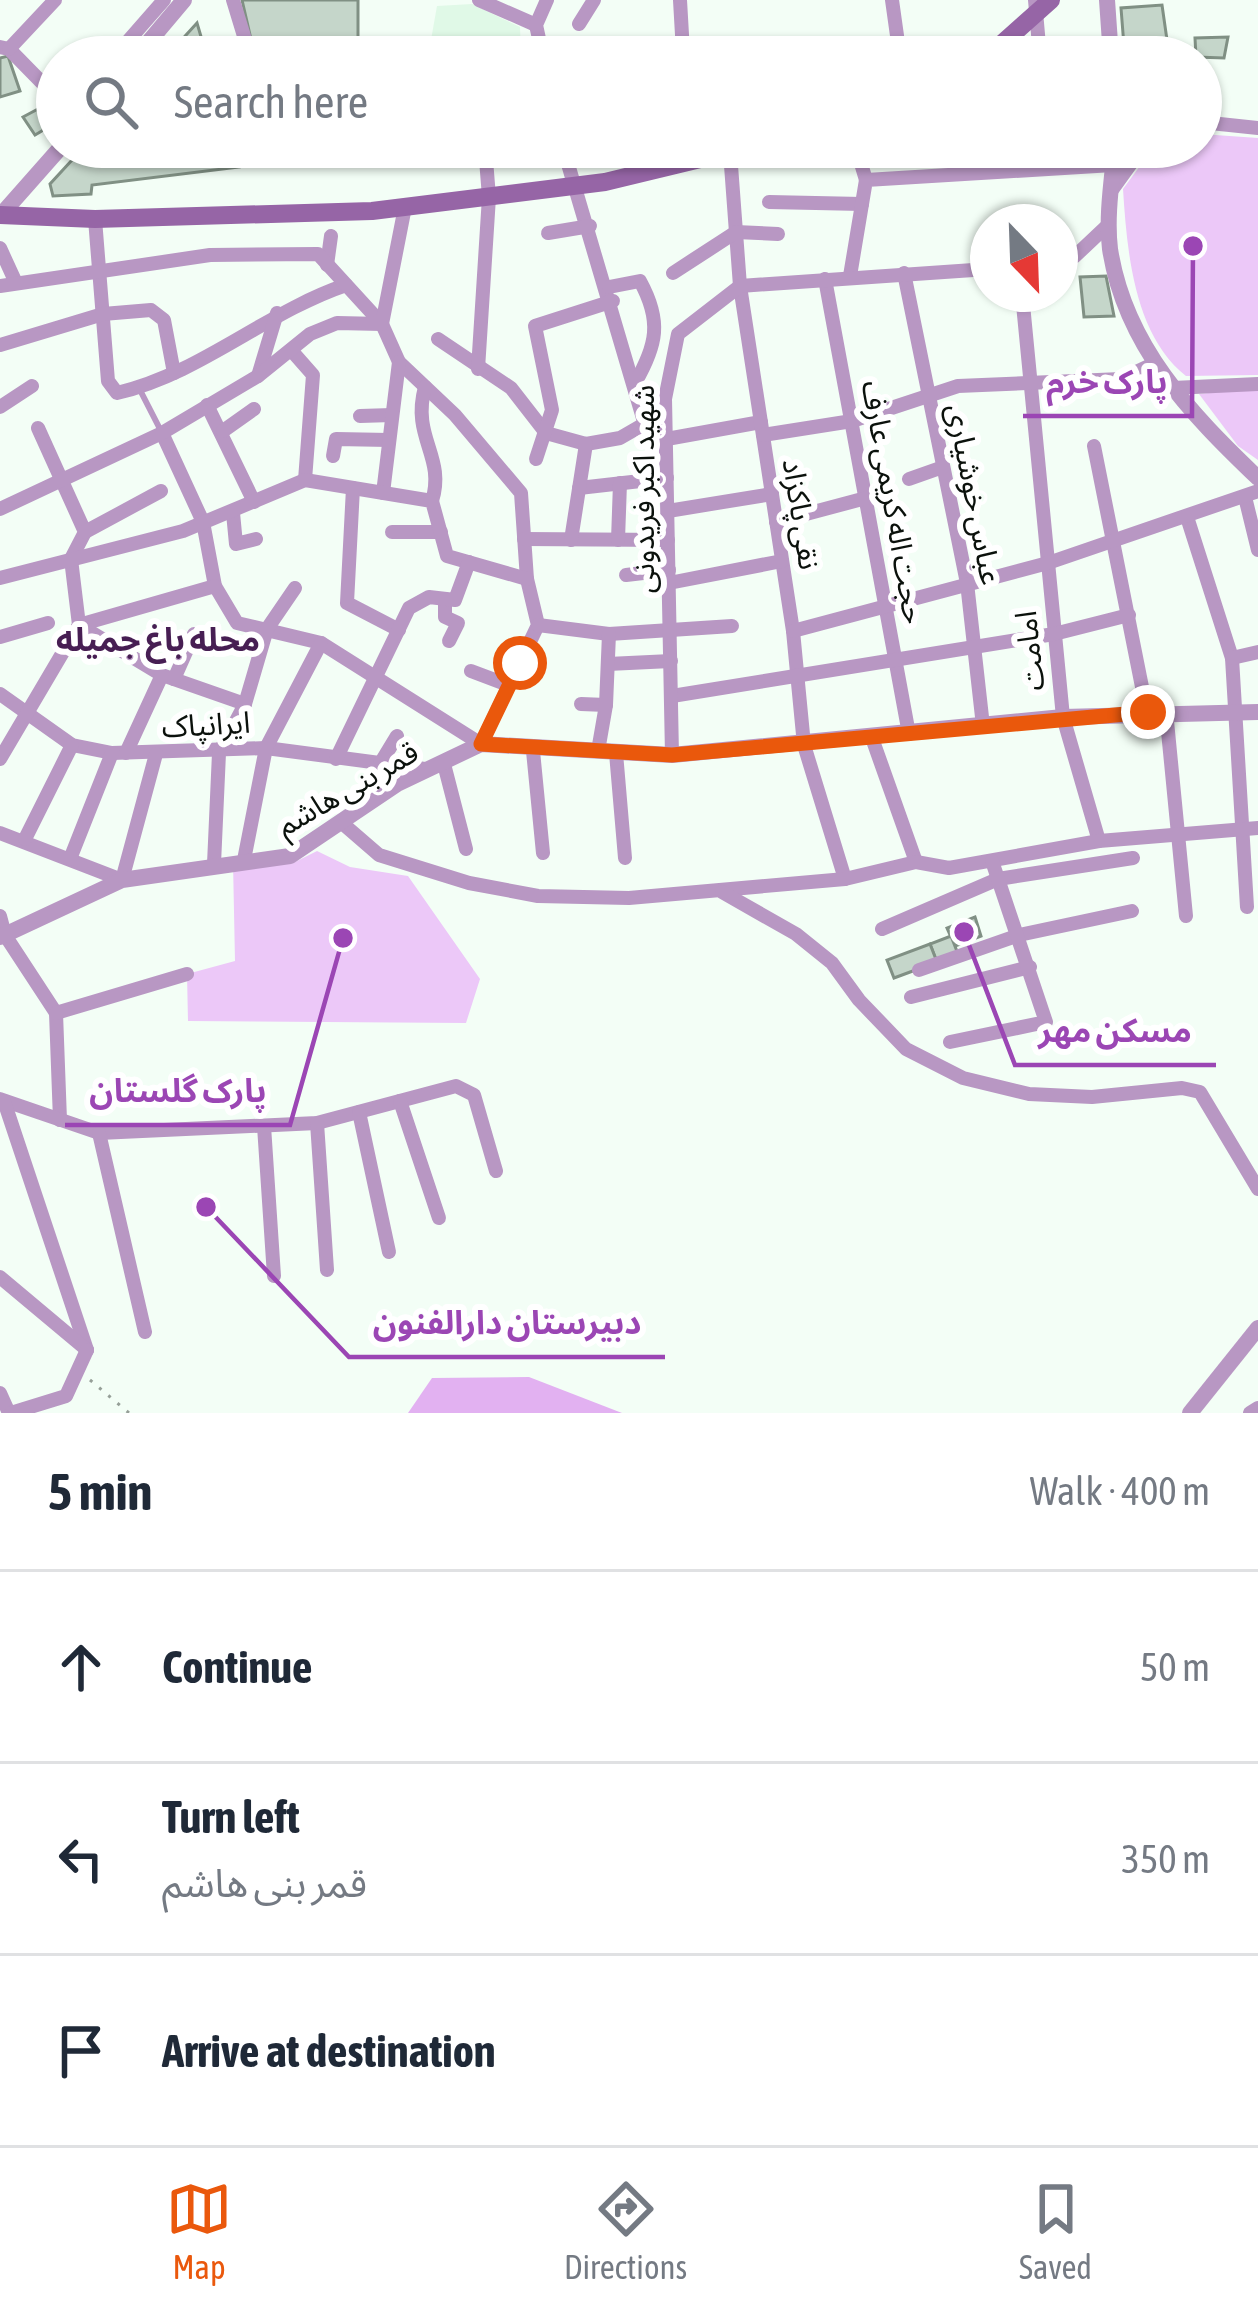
<!DOCTYPE html>
<html lang="en">
<head>
<meta charset="utf-8">
<style>
  :root { --surface:#fff; --page:#f2f2f3; --text:#1f2937; --muted:#747a83; --line:#e0e1e3; --accent:#ea580c }
  body { margin:0; font-family:"Asap Condensed","Noto Sans Arabic",sans-serif; background:var(--page); color:var(--text) }
  .compass { position:absolute; left:970px; top:204px; width:108px; height:108px; border-radius:50%; background:var(--surface); box-shadow:0 3px 9px #0004; rotate:157deg }
  .stop { position:absolute; width:36px; height:36px; margin:-27px; border:9px solid #ea580c; border-radius:50%; background:#fff }
  .stop.end { background:#ea580c; border-color:#fff; box-shadow:0 3px 12px #0008 }
  .list { margin:0; padding:0; list-style:none }
  h2 { display:flex; justify-content:space-between; align-items:center; height:156px; margin:0; padding:0 48px; font-size:51px }
  h2 small { font-size:39px; font-weight:400; color:var(--muted) }
  .list li { display:grid; grid-template-columns:78px 1fr auto; gap:36px; align-items:center; box-sizing:border-box; height:192px; padding:0 48px; border-top:3px solid var(--line) }
  .list b { display:block; font-size:45px; white-space:nowrap }
  .list p { margin:0; font-size:39px; white-space:nowrap; color:var(--muted) }
  .list em { font-size:39px; font-style:normal; color:var(--muted) }
  .icon { flex:none; width:66px; height:66px; fill:none; stroke:currentColor; stroke-width:2; stroke-linecap:round; stroke-linejoin:round }
  .map { position:relative; flex:none; width:1258px; height:1413px; overflow:hidden }
  .search { position:absolute; background:var(--surface); box-shadow:0 3px 9px #0004; left:36px; right:36px; top:36px; height:132px; display:flex; align-items:center; gap:30px; box-sizing:border-box; padding:0 42px; border-radius:66px; color:var(--muted); font-size:45px }
  .sheet { height:732px; background:var(--surface) }
  nav { display:flex; justify-content:space-around; align-items:center; box-sizing:border-box; height:168px; border-top:3px solid var(--line); background:var(--surface); font-size:33px; color:var(--muted) }
  nav a { display:grid; justify-items:center; gap:6px }
  nav .on { color:var(--accent) }
  .map>svg:first-child { display:block }
  .built { fill:#e0f9e7 }
  .green { fill:#ecc8f8 }
  .forest { fill:#e2b1f1 }
  .building { fill:#c5d6ca; stroke:#809084; stroke-width:3 }
  .lines { fill:none; stroke-linecap:round; stroke-linejoin:round }
  .path { stroke:#969f98; stroke-width:3; stroke-dasharray:3 9; stroke-linecap:butt }
  .service { stroke:#b897c3; stroke-width:6 }
  .minor { stroke:#b897c3; stroke-width:14 }
  .tertiary { stroke:#b897c3; stroke-width:16 }
  .secondary { stroke:#9665a6; stroke-width:18 }
  .route { stroke:#ea580c; stroke-width:15 }
  .labels { text-anchor:middle; dominant-baseline:central; stroke-width:12; stroke-linejoin:round; paint-order:stroke }
  .street-label { font-size:30px; fill:#0b110c; stroke:#fff }
  .neighbourhood-label { font-size:33px; font-weight:bold; fill:#471e53; stroke:#fff }
  .leader { fill:none; stroke:#9b46b4; stroke-width:4.5 }
  .callout-dot { fill:#9b46b4; stroke:#fff; stroke-width:4.5 }
  .callout-label { font-size:33px; text-anchor:middle; font-weight:bold; fill:#9b46b4; stroke:#fff; stroke-width:12; stroke-linejoin:round; paint-order:stroke }
</style>
</head>
<body>
<div class="map">
<svg width="1258" height="1413" viewBox="0 0 1258 1413">
  <rect width="100%" height="100%" fill="#f3fef6"/>
  <polygon class="built" points="472,4 520,27 521,57 428,57 437,6"/>
  <g class="green">
    <path d="M1201,134L1258,138V375L1186,376C1134,335 1127,252 1123,189L1154,147H1201Z"/>
    <polygon points="1258,388 1258,460 1238,446 1199,394"/>
    <polygon points="317,851 350,867 408,876 480,979 466,1023 188,1021 187,974 235,961 233,862 291,864"/>
  </g>
  <polygon class="forest" points="529,1377 622,1413 408,1413 432,1378"/>
  <g class="building">
    <polygon points="242,0 358,0 358,57 234,57 253,48"/>
    <polygon points="1162,5 1167,40 1124,46 1121,8"/>
    <polygon points="197,23 207,57 166,57"/>
    <polygon points="1228,37 1224,58 1196,57 1195,38"/>
    <polygon points="8,56 20,91 0,97 0,58"/>
    <polygon points="53,101 57,122 35,135 23,117"/>
    <polygon points="84,147 233,147 239,167 92,185 91,194 53,196 50,184"/>
    <polygon points="1106,276 1114,316 1084,317 1080,277"/>
    <polygon points="975,917 981,936 955,946 947,928"/>
    <polygon points="951,936 958,954 937,962 930,944"/>
    <polygon points="930,944 937,962 894,978 887,960"/>
  </g>
  <g class="lines">
    <polyline class="path" points="90,1380 129,1413"/>
    <polyline class="service" points="139,388 162,433"/>
    <g class="minor">
      <polyline points="479,0 536,25"/>
      <polyline points="892,0 900,57"/>
      <polyline points="1035,0 1040,57"/>
      <polyline points="579,24 594,0"/>
      <polyline points="589,43 593,57"/>
      <polyline points="0,47 9,49 57,98"/>
      <polyline points="9,49 55,0"/>
      <polyline points="114,57 164,0"/>
      <polyline points="219,57 247,46 233,0"/>
      <polyline points="543,57 536,25 547,0"/>
      <polyline points="672,57 683,52 680,0"/>
      <polyline points="1201,122 1258,128"/>
      <polyline points="244,147 248,161"/>
      <polyline points="563,147 650,442 761,422"/>
      <polyline points="856,147 866,180"/>
      <polyline points="730,152 740,286 793,631 804,745 845,879"/>
      <polyline points="1112,190 1143,147"/>
      <polyline points="769,202 862,204"/>
      <path d="M95,219L108,381L117,393C200,374 266,312 346,285"/>
      <polyline points="548,233 590,226"/>
      <polyline points="0,248 16,283"/>
      <polyline points="1060,260 1074,257 1109,224"/>
      <polyline points="327,265 331,236"/>
      <polyline points="673,273 736,232 778,234"/>
      <polyline points="904,273 967,583 983,726"/>
      <polyline points="850,276 866,180 1113,165"/>
      <polyline points="825,279 909,734"/>
      <polyline points="0,286 210,255 318,254 382,324 399,362 455,415 521,493 527,579 538,625 481,744 321,643 237,623 215,586 203,522 162,433"/>
      <path d="M609,287L640,281C662,321 657,345 635,383"/>
      <polyline points="1022,294 1063,717 1099,841"/>
      <polyline points="438,339 511,388 546,433 586,444 620,438 646,423"/>
      <polyline points="0,345 103,314 151,310 164,320 174,373"/>
      <polyline points="291,350 313,375 305,480"/>
      <polyline points="478,369 489,197 485,147"/>
      <polyline points="258,376 277,313"/>
      <path d="M425,387C411,438 446,456 432,501"/>
      <polyline points="1173,388 1258,384"/>
      <polyline points="207,405 254,502"/>
      <polyline points="0,407 32,386"/>
      <polyline points="360,416 392,415"/>
      <polyline points="38,428 85,532 71,559 79,625 162,675 245,704"/>
      <polyline points="223,431 254,409"/>
      <polyline points="763,435 852,421 958,386 1121,379 1153,364"/>
      <polyline points="1094,446 1147,712"/>
      <polyline points="333,456 336,439 389,440"/>
      <polyline points="536,459 552,410 535,326 613,301"/>
      <polyline points="909,479 943,467"/>
      <polyline points="353,488 347,603 399,630"/>
      <polyline points="579,488 667,478"/>
      <polyline points="383,493 399,362"/>
      <polyline points="1245,497 1258,550"/>
      <polyline points="0,509 162,433 258,376 310,334 337,323 382,324 405,207"/>
      <polyline points="668,511 772,494"/>
      <polyline points="233,513 236,544 256,539"/>
      <polyline points="1187,517 1232,658 1247,907"/>
      <polyline points="776,522 866,498"/>
      <polyline points="85,532 161,491"/>
      <polyline points="392,532 441,532"/>
      <polyline points="524,539 668,540"/>
      <polyline points="571,540 586,444"/>
      <polyline points="618,540 620,483"/>
      <polyline points="626,575 669,570"/>
      <polyline points="0,578 183,531 305,480 432,501 447,556 527,579"/>
      <polyline points="669,583 782,561"/>
      <polyline points="445,599 445,617 458,623 449,641"/>
      <polyline points="538,625 609,634 732,626"/>
      <polyline points="793,631 1048,563 1258,491"/>
      <polyline points="0,637 48,623"/>
      <polyline points="1232,658 1258,652"/>
      <polyline points="608,664 671,661"/>
      <polyline points="471,671 508,685"/>
      <polyline points="174,679 194,634"/>
      <polyline points="0,694 72,745 112,753 266,748 425,769"/>
      <polyline points="672,696 1054,634 1129,615"/>
      <polyline points="581,704 606,705"/>
      <polyline points="1166,711 1186,916"/>
      <polyline points="872,738 916,862"/>
      <polyline points="533,751 543,853"/>
      <polyline points="598,751 606,705 609,634"/>
      <polyline points="126,753 162,675"/>
      <polyline points="616,753 625,858"/>
      <polyline points="672,755 665,399 678,334 740,286 988,269"/>
      <polyline points="0,759 79,625 215,586"/>
      <polyline points="336,759 409,608 429,597 455,600 469,562"/>
      <polyline points="380,764 397,736"/>
      <polyline points="444,764 466,849"/>
      <polyline points="342,823 379,855 469,883 538,896 629,898 845,879 916,862 949,868 1099,841 1258,828"/>
      <polyline points="0,833 122,880 156,754"/>
      <polyline points="25,839 72,745"/>
      <polyline points="70,859 112,753"/>
      <polyline points="244,860 266,748 321,643"/>
      <polyline points="214,864 219,753 245,704 267,629 295,588"/>
      <polyline points="722,892 796,934 832,963 859,1000 906,1049 963,1078 1029,1094 1092,1097 1182,1088 1200,1092 1258,1189"/>
      <polyline points="0,916 5,935 56,1013 60,1120"/>
      <polyline points="882,929 998,879 1133,858"/>
      <polyline points="919,970 1019,935 1132,911"/>
      <polyline points="911,997 1030,967"/>
      <polyline points="56,1013 187,974"/>
      <polyline points="950,1042 1046,1022 992,861"/>
      <polyline points="0,1099 99,1133 317,1123 456,1086 474,1095 496,1171"/>
      <polyline points="4,1101 87,1350"/>
      <polyline points="400,1101 439,1218"/>
      <polyline points="359,1112 389,1252"/>
      <polyline points="317,1123 327,1270"/>
      <polyline points="264,1126 274,1276"/>
      <polyline points="99,1133 145,1332"/>
      <polyline points="0,1277 87,1350"/>
      <polyline points="0,1393 9,1413"/>
      <polyline points="11,1413 66,1396 87,1350"/>
      <polyline points="1250,1413 1258,1408"/>
    </g>
    <g class="tertiary">
      <polyline points="1107,0 1111,57"/>
      <polyline points="136,57 184,0"/>
      <path d="M1115,147C1112,180 1106,216 1110,249C1125,346 1190,413 1258,478"/>
      <polyline points="0,216 61,147"/>
      <polyline points="0,937 122,880 290,856 397,784 481,744 672,755 1063,717 1258,712"/>
      <polyline points="1190,1413 1258,1328"/>
    </g>
    <g class="secondary">
      <polyline points="987,57 1051,0"/>
      <polyline points="0,215 95,219 372,211 605,182 750,147"/>
    </g>
  </g>
  <g class="lines">
    <polyline class="route" points="520,663 481,744 672,755 1148,712"/>
  </g>
  <g class="labels">
    <g class="street-label">
      <text transform="translate(643 489) rotate(-90)">شهید اکبر فریدونی</text>
      <text transform="translate(975 494) rotate(79)">عباس خوشیاری</text>
      <text transform="translate(894 502) rotate(80)">حجت اله کریمی عارف</text>
      <text transform="translate(802 514) rotate(81)">نقی پاکزاد</text>
      <text transform="translate(1029 651) rotate(-96)">امامت</text>
      <text transform="translate(206 724) rotate(-3)">ایرانپاک</text>
      <text transform="translate(347 788) rotate(-30)">قمر بنی هاشم</text>
    </g>
    <g class="neighbourhood-label">
      <text x="158" y="639">محله باغ‌ جمیله</text>
    </g>
  </g>
  <path class="leader" d="M1193 246L1192 416H1023M964 932L1015 1065H1216M343 938L290 1125H65M206 1207L349 1357H665"/>
  <g class="callout-dot">
    <circle cx="1193" cy="246" r="12"/>
    <circle cx="964" cy="932" r="12"/>
    <circle cx="343" cy="938" r="12"/>
    <circle cx="206" cy="1207" r="12"/>
  </g>
  <g class="callout-label">
    <text x="1107" y="393">پارک خرم</text>
    <text x="1115" y="1042">مسکن مهر</text>
    <text x="178" y="1102">پارک گلستان</text>
    <text x="507" y="1334">دبیرستان دارالفنون</text>
  </g>
</svg>
<svg class="compass" viewBox="-18 -18 36 36"><path d="M0-13l5 13h-10z" fill="#e53935"/><path d="M0 13l5-13h-10z" fill="#747a83"/></svg>
<div class="stop" style="left:520px;top:663px"></div>
<div class="stop end" style="left:1148px;top:712px"></div>
<div class="search"><svg class="icon" aria-label="search" viewBox="0 0 24 24"><circle cx="10" cy="10" r="6"/><path d="M15 15l6 6"/></svg>Search here</div>
</div>
<section class="sheet">
<h2>5 min<small>Walk · 400 m</small></h2>
<ul class="list">
<li><svg class="icon" aria-label="ahead" viewBox="0 0 24 24"><path d="M12 20V5M6 11l6-6 6 6"/></svg><div><b>Continue</b></div><em>50 m</em></li>
<li><svg class="icon" aria-label="left" viewBox="0 0 24 24"><path d="M17 20v-9H6M10 6l-5 5 5 5"/></svg><div><b>Turn left</b><p>قمر بنی هاشم</p></div><em>350 m</em></li>
<li><svg class="icon" aria-label="arrive" viewBox="0 0 24 24"><path d="M6 21V4h12l-3 4 3 4H6"/></svg><div><b>Arrive at destination</b></div></li>
</ul>
</section>
<nav>
<a class="on"><svg class="icon" aria-label="map" viewBox="0 0 24 24"><path d="M3 6l6-2 6 2 6-2v14l-6 2-6-2-6 2zM9 4v14M15 6v14"/></svg>Map</a>
<a><svg class="icon" aria-label="directions" viewBox="0 0 24 24"><path d="M12 3l9 9-9 9-9-9zM9 14v-3h6M13 9l2 2-2 2"/></svg>Directions</a>
<a><svg class="icon" aria-label="saved" viewBox="0 0 24 24"><path d="M7 4h10v16l-5-4-5 4z"/></svg>Saved</a>
</nav>
</body>
</html>
